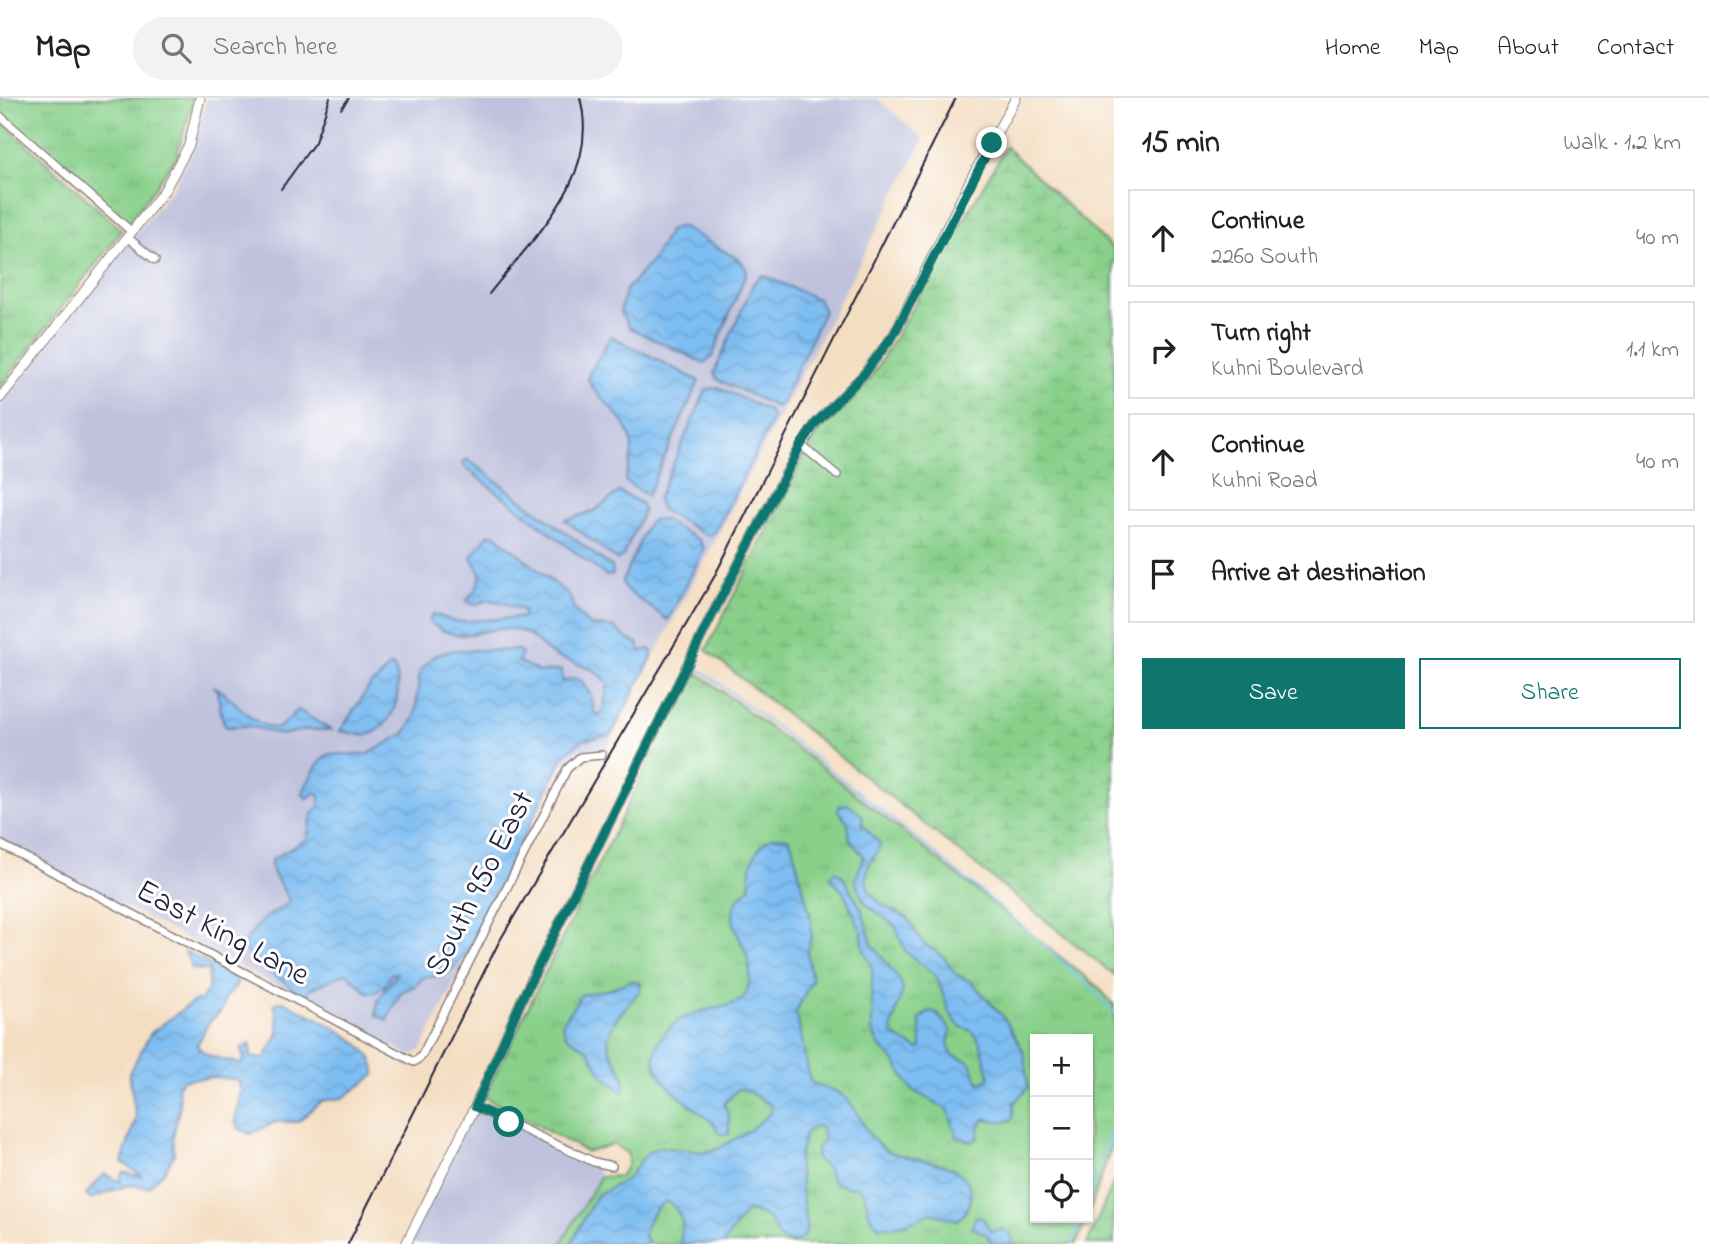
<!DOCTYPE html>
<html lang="en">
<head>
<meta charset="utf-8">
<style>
  :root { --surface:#fff; --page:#f2f2f2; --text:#222; --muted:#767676; --line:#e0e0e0; --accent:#0f766e }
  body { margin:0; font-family:"Indie Flower",sans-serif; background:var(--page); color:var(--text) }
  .controls { position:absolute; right:21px; bottom:21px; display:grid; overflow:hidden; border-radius:0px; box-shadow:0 2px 5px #0004 }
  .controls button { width:63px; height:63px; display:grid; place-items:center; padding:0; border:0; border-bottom:2px solid var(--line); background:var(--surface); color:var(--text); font:35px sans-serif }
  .stop { position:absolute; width:21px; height:21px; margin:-16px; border:5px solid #0f766e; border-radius:50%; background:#fff }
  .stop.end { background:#0f766e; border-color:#fff; box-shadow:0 2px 7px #0008 }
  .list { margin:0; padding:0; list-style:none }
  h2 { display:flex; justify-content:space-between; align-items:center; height:91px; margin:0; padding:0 28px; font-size:30px }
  h2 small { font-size:23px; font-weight:400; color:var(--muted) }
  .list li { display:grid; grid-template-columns:46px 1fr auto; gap:21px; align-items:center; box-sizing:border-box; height:98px; margin:0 14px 14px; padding:0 14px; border:2px solid var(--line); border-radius:0px }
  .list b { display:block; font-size:26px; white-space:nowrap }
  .list p { margin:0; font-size:23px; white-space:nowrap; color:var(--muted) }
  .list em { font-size:23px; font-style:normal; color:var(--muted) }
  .actions { display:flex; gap:14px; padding:21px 28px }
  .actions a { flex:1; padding:16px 0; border:2px solid var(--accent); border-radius:0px; text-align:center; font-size:24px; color:var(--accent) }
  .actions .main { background:var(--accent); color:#fff }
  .icon { flex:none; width:38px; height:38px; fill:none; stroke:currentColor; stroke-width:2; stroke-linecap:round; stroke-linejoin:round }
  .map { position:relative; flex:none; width:1114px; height:1146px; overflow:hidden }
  header { display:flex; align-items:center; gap:42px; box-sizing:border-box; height:98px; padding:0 35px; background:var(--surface); border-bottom:2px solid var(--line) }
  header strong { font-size:33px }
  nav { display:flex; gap:38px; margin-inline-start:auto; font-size:24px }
  .search { width:490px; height:63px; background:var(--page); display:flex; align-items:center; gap:18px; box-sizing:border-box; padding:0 24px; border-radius:38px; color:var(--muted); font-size:26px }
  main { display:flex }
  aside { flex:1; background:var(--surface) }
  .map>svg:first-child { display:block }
  .industrial { fill:#c0c2dd }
  .grass { fill:url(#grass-tufts); stroke:#567963; stroke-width:2 }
  .wetland { fill:url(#wetland-marsh); stroke:#567963; stroke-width:2 }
  .water { fill:url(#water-waves); stroke:#507096; stroke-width:2 }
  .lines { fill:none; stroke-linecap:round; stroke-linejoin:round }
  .stream { stroke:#7dbdf1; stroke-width:2 }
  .minor-casing { stroke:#8b807e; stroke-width:10 }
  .tertiary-casing { stroke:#8b807e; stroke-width:11 }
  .minor { stroke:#fff; stroke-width:7 }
  .tertiary { stroke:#fff; stroke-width:9 }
  .rail { stroke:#22223b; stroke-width:2 }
  .route { stroke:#0f766e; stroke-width:9 }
  .labels { text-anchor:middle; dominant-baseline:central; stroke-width:6; stroke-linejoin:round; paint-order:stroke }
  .street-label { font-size:32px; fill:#22223b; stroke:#fff }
</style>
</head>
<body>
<header>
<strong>Map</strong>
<div class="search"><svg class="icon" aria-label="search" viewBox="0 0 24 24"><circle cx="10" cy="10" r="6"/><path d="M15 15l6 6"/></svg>Search here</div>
<nav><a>Home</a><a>Map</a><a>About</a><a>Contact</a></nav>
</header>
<main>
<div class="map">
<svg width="1114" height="1146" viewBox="0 0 1114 1146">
  <defs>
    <pattern id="grass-tufts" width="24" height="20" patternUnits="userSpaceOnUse" patternTransform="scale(1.75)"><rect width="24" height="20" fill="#89d08b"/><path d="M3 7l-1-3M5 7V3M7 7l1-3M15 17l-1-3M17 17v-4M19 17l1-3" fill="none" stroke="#76b279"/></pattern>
    <pattern id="wetland-marsh" width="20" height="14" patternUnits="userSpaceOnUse" patternTransform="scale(1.75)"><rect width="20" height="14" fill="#89d08b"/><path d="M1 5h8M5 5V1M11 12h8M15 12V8" fill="none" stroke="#76b279"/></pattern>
    <pattern id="water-waves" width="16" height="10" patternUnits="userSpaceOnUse" patternTransform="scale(1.75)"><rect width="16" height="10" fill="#7dbdf1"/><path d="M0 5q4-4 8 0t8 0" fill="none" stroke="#6ca2d0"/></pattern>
  </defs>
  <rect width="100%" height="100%" fill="#fff"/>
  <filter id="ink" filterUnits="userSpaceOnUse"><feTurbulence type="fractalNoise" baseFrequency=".0143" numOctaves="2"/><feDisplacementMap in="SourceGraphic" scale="14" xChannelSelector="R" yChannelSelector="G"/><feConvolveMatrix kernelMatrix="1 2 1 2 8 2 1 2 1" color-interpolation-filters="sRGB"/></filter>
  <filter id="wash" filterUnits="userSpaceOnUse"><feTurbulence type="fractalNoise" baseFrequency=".00686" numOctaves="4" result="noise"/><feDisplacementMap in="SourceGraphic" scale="28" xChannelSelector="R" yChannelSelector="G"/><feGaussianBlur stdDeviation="1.57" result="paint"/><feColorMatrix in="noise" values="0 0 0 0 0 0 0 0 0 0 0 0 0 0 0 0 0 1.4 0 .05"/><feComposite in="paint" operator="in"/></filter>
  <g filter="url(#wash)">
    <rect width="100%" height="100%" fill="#f4dec2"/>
    <g class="industrial">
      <polygon points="207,0 876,0 924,41 607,649 602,653 579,653 562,667 422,951 411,958 0,743 0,309 174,88 194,48"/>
      <polygon points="475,1009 594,1064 600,1079 561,1146 406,1146"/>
    </g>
    <g class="grass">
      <polygon points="0,0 194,0 176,59 128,127 0,17"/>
      <polygon points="0,23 122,132 0,289"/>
      <polygon points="694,572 825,672 1098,889 1114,907 1114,1041 1088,1118 1088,941 1035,941 1035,1120 1087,1120 1076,1146 561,1146 600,1079 620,1078 628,1067 628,1056 614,1046 587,1054 484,999"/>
    </g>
    <g class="wetland">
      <polygon points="1006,49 1114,152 1114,877 706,552 816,335 871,280"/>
      <polygon points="1114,1083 1114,1146 1087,1146"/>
    </g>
    <g class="water">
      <polygon points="676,129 683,129 741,163 747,173 712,259 704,265 630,230 620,214 625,193 652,163 669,133"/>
      <polygon points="762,177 818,201 824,213 782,305 777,309 718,282 714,275 754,184"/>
      <path d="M611,238L699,283L647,398L625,383C626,373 632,362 632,351C632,320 601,307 588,282L589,276Z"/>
      <polygon points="718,289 769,313 773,321 715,434 708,438 662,412 657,402 706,292"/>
      <polygon points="467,361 612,469 613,477 606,478 466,370 463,365"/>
      <polygon points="619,394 641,405 644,412 623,458 617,462 565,422 594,413"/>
      <polygon points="662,421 700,443 704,452 668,522 625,491 622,484 647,427 652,422"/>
      <path d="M494,436L569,497L574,511L589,527L616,530L627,541L638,545L640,553L651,551L652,559L611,637L583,642L564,657L467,853C452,873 449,879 424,879L415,888L401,894L387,922L376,917L378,902L397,875L391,876L385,888L374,895L367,894L346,875L310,891L307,897C299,897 250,860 244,851L246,842L262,822L290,804L271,771V762L307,741L312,717L319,708L320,697L315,694L307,701L302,695L318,666L328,656H368L405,635L415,619L420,573L433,558L452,552H519L522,556L518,563L539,574L561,572L563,584L574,580L582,583L591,598L594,614L599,617L603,614L608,587C599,567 570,566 553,557C541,550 532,535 517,532C483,525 461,552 429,523L433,516L456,524L524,519L523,512C504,507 494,497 474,507L466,503L476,491L481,477L471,459L488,437Z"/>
      <path d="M389,568H393C405,590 394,631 367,637C360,638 346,634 340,633L371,586L379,581Z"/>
      <path d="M215,589C236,599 251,631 279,630L298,612L331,632H305L282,637L249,628L226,629C218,618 222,601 215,589Z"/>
      <path d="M847,706L863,718L862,727L880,745C879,754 874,757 870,765C856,795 885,811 907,819L923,845L944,859L955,876L971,883L1005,921L1024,954L1028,990L1014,1005L1013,1021L1005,1024L985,1021L980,1027L978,1040L971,1044L957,1039L948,1012L912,992L895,964L878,946L872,932V868L863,851L862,835L844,795L830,779L835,773L842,777L862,812L872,846L901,884L903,892L892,928L893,937L918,951L921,950L920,921L929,913L936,914L951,932L948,946L952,957L969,963L979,985L988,982L989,977L980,944L972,933L959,928L950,915L936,878L905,853L896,829L864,804L855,783L864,758L850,743L848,725L838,713L839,708Z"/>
      <path d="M772,739L788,740L792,747L811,821L812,838L807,853L812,882L796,914L810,983C822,993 834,988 847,1001C862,1017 866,1041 886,1052C911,1066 966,1058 971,1095C972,1105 965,1117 957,1122L931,1115L905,1126L880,1129C864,1119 871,1101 859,1089H846L832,1083L827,1069L816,1061V1052L824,1041L822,1031L816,1028L805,1035L798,1063L806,1128V1135C799,1145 789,1146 779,1140L769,1120L747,1112L723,1146H679C686,1128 683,1114 667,1103C655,1108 645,1125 644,1139L650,1146H571L595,1099L627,1081L648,1054L659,1049L703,1054L718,1051L750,1032L770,1015V1007L746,992L738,991L724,1006L729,1017V1036H720L715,1027C693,1006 637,978 660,942C667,930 679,921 693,916C710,909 729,911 744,900C764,858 726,836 734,810C736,800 744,796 750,789C749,767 753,751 772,739Z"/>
      <path d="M185,853L237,882L236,888L225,900L222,912L209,924L197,947C206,961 226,961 241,966L244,962L241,951L250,946L251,959L264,961C279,934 282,938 274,906L283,903C308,917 379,944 375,977L343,1000L322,1003L298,1024H276L250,1036L239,1031L235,1023L241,993L238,982L213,979L182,982L178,988L180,1006L173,1039L174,1057L163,1075L148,1089L128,1087L90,1101L86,1096L104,1076L121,1084V1077L124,1074L143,1079L122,1064L136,1020L129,975L151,935L194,903L201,902L208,891L209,872L192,871Z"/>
      <path d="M631,882L641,886L640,892C630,906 612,921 609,938C604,958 632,975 623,994L603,978L588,952L565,937L562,926L581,897L611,891Z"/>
      <polygon points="976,1118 984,1121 990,1133 1003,1131 1011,1136 1013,1146 992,1146 987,1137 972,1130"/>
    </g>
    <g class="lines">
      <g class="stream">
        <path d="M699,571C767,620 831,673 897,725C971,785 1048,845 1114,914"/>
        <polyline points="1088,1102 1114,1028"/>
        <polyline points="1072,1146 1081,1120"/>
      </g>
    </g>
  </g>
  <g filter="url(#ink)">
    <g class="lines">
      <defs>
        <g id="minor">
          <polyline points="0,18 132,134"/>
          <polyline points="127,139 155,162"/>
          <polyline points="801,347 837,377"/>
          <polyline points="0,746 414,964 421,959 567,671 580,659 602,657"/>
          <polyline points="475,1009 594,1064 612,1068"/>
        </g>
        <g id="tertiary">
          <polyline points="0,300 164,93 189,47 200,0"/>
          <polyline points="406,1146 475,1009 522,901 712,517 793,362 816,325 864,276 894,236 972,79 1016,0"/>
        </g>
      </defs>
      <use href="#minor" class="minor-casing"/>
      <use href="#tertiary" class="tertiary-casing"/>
      <use href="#minor" class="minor"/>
      <use href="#tertiary" class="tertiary"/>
      <g class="rail">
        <polyline points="341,11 349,0"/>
        <polyline points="281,91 315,44 330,0"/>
        <path d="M489,196C534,138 601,80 580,0"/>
        <polyline points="348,1146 499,844 713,481 956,0"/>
      </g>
    </g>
  </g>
  <g class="lines" filter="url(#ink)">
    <polyline class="route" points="509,1024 475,1009 522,901 712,517 801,347 816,325 864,276 894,236 992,45"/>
  </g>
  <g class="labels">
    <g class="street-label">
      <text transform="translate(481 786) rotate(-63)">South 950 East</text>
      <text transform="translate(222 836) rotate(28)">East King Lane</text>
    </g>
  </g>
</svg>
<div class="controls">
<button>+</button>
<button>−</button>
<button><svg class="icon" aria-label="locate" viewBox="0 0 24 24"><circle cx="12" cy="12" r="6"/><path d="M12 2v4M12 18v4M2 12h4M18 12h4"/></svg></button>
</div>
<div class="stop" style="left:509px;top:1024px"></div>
<div class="stop end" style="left:992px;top:45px"></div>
</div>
<aside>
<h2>15 min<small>Walk · 1.2 km</small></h2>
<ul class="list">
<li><svg class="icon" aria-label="ahead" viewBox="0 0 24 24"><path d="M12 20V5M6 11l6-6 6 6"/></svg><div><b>Continue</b><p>2260 South</p></div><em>40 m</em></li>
<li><svg class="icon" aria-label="right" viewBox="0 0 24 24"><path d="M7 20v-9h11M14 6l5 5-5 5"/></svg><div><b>Turn right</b><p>Kuhni Boulevard</p></div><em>1.1 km</em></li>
<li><svg class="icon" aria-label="ahead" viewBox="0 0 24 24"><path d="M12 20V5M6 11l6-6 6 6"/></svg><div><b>Continue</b><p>Kuhni Road</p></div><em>40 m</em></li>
<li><svg class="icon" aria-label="arrive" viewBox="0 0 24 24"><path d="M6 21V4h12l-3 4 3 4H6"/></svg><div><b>Arrive at destination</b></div></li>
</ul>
<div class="actions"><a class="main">Save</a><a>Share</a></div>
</aside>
</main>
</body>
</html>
